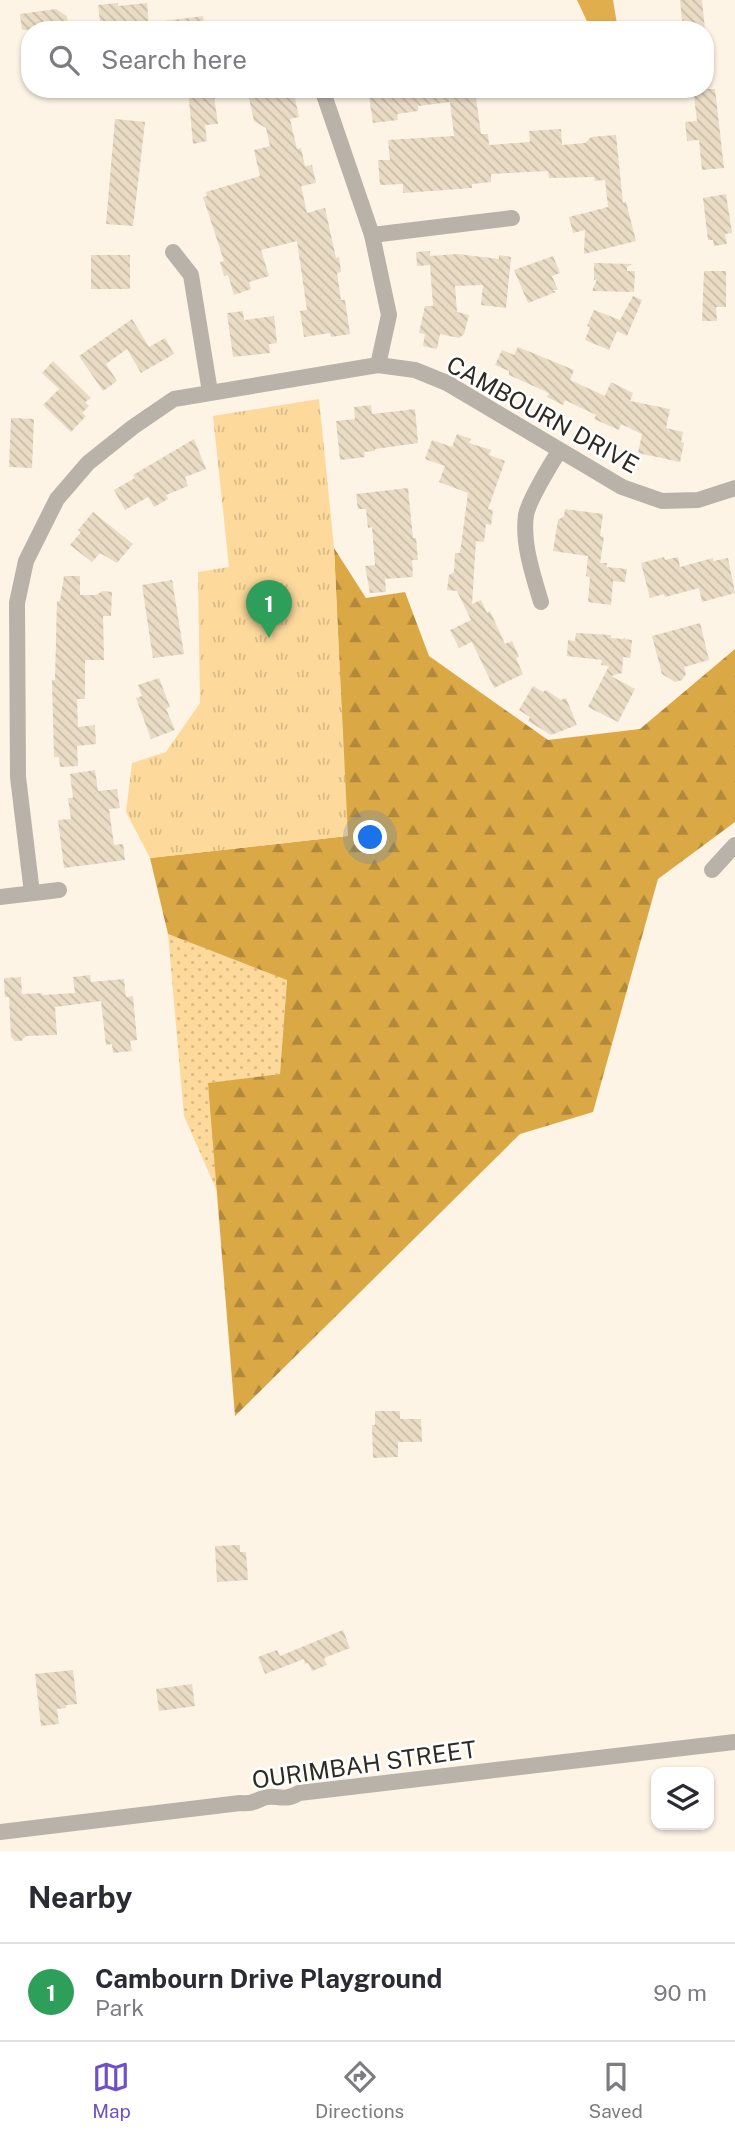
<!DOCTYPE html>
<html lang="en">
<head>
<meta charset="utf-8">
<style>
  :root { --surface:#fff; --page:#f7f7f7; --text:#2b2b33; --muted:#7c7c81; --line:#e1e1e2; --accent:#6f50c9 }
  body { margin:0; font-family:"Public Sans",sans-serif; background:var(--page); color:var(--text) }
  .controls { position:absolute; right:21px; bottom:21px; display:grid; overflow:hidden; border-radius:14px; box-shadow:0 2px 5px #0004 }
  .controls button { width:63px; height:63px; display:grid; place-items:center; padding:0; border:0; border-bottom:2px solid var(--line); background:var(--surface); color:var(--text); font:35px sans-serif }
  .you { position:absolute; left:371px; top:838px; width:24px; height:24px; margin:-18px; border:5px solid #fff; border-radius:50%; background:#1a73e8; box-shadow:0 0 0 10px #1a73e833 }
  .badge { display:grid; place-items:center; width:46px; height:46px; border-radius:50%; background:var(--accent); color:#fff; font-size:23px; font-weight:700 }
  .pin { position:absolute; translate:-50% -58px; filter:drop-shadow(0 2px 4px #0008) }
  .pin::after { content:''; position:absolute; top:37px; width:24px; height:21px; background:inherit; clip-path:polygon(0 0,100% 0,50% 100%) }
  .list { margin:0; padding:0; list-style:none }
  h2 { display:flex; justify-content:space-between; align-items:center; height:91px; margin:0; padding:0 28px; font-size:30px }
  h2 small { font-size:23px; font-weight:400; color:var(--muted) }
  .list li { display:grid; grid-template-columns:46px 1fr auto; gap:21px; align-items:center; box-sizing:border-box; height:98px; padding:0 28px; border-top:2px solid var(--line) }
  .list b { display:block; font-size:26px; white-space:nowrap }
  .list p { margin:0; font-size:23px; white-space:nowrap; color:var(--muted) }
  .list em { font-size:23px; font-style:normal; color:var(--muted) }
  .icon { flex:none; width:38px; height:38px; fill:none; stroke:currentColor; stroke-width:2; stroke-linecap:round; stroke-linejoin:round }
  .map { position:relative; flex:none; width:735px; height:1851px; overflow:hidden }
  .search { position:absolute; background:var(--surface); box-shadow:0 2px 5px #0004; left:21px; right:21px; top:21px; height:77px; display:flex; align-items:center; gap:18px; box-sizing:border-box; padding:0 24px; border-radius:28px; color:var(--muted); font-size:26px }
  .sheet { height:189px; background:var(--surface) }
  nav { display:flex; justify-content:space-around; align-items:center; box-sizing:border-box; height:98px; border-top:2px solid var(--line); background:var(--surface); font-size:19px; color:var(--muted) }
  nav a { display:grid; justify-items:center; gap:4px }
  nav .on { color:var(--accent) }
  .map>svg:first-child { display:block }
  .grass { fill:url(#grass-dots) }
  .forest { fill:url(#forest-firs) }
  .park { fill:url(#park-tufts) }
  .water { fill:#e1ae4d }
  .building { fill:url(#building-back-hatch) }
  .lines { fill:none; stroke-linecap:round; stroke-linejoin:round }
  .street { stroke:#b8b2a8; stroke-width:16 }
  .labels { text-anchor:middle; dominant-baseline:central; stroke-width:5; stroke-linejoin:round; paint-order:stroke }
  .street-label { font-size:24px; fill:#302b22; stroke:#fff }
</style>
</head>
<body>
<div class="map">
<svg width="735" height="1851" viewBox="0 0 735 1851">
  <defs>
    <pattern id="grass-dots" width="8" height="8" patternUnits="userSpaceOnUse" patternTransform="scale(1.75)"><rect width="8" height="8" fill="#fdd99b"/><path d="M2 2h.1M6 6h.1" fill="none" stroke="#d9ba85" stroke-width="1.8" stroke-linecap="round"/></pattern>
    <pattern id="forest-firs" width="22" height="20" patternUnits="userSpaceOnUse" patternTransform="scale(1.75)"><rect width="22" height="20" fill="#dba846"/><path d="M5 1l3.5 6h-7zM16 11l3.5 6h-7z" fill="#b2893a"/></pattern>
    <pattern id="park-tufts" width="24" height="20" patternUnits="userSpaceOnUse" patternTransform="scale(1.75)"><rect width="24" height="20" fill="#fdd99b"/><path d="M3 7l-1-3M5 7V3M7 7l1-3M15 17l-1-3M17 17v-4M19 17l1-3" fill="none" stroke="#d9ba85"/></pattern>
    <pattern id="building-back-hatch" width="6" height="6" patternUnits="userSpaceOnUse" patternTransform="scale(1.75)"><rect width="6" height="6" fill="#e9dbc4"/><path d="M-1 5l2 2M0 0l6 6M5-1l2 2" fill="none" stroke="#c8bca8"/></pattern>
  </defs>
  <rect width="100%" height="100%" fill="#fdf4e6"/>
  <polygon class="grass" points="168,934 287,979 280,1074 209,1083 217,1191 184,1116"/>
  <polygon class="forest" points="334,548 366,598 405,592 429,656 548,740 640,729 735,649 735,822 658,879 593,1112 520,1134 235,1416 208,1083 280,1074 287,980 168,934 150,858 347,836"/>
  <polygon class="park" points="319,399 334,548 348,836 150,858 126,812 132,763 166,752 200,703 198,572 229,567 213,416"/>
  <polygon class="water" points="577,0 613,0 618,30 591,30"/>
  <g class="building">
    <polygon points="680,0 702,0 705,30 683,30"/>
    <polygon points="118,3 118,6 147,3 149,27 101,30 98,5"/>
    <polygon points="56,9 67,16 68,25 64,30 22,30 20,14"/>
    <polygon points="203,16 205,30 165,30 165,21"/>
    <polygon points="188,89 213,89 218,124 205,125 207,141 193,144"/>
    <polygon points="247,89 293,89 299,117 290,119 297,149 301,148 305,166 312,165 316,183 301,186 307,213 325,208 336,258 339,257 341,272 337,273 341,300 345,300 350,334 331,337 330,333 304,337 300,311 307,310 297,241 261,250 269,276 249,282 251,289 234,295 228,275 224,276 220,262 224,261 203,197 207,196 206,192 260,176 254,150 270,146 266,128 254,121"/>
    <polygon points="368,89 481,89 481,98 476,98 481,134 488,134 489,145 530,142 529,131 561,129 562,145 585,143 591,137 616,135 623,203 626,202 636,241 584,254 585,230 573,233 569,217 608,207 605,180 595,181 594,177 549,178 548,171 491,174 491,182 472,184 472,188 403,193 403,184 380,185 378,160 390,160 388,140 454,136 450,102 418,106 418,111 397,114 398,120 373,123"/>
    <polygon points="693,89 715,89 724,168 702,170 699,140 687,141 685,122 697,121"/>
    <polygon points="115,119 145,122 133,226 106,224"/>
    <polygon points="726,194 732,233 725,234 727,244 714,246 713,240 708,240 703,198"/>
    <polygon points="430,251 430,256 458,254 499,259 499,255 511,257 506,308 481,305 483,285 455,286 457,312 469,315 464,334 459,338 440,334 437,349 423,346 425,334 419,333 425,306 433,306 430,265 417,266 416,252"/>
    <rect x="91" y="255" width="39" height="34"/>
    <polygon points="553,256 560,273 552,276 558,290 552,290 556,292 528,303 514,270"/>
    <polygon points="594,263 632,264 627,267 627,271 635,271 634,292 592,291 597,279 594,280"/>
    <polygon points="704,271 726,271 726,307 716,307 717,321 702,321"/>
    <polygon points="633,296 642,300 627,336 617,331 609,350 585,340 590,327 587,326 594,310 620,320"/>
    <polygon points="243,311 244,320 274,316 277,343 269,344 270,353 233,357 227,313"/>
    <polygon points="132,319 149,347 165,338 174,354 141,373 127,349 106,364 117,381 103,391 79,356"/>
    <polygon points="518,347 574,370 570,380 605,396 611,382 633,393 630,401 670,409 666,428 683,432 681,442 684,443 680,462 638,453 642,434 621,424 619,430 594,419 596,415 565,400 563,405 547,397 549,393 509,375 509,371 495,365 502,350 514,355"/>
    <polygon points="53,361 91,398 85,402 89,406 82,413 86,416 71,432 43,405 59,389 42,373"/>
    <polygon points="371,405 372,414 415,409 418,443 375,449 375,451 364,452 365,457 340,460 336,421 355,419 354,407"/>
    <polygon points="11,418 34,419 32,468 9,467"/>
    <polygon points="457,434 471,439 469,443 491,450 489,455 505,461 488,509 493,510 491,525 486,524 484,542 476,541 472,604 481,600 487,613 490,611 505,644 512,641 519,657 516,658 523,674 494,688 472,642 459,648 450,630 471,620 457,591 447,590 449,575 454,572 455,553 460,553 468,493 439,482 445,466 425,459 432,440 452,447"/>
    <polygon points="194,439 206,469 185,477 188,486 166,495 168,499 154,507 148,497 125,510 114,490 135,478 133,475"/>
    <polygon points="408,488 413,538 416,538 418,560 412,560 413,577 385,579 386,592 370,593 365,566 375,565 372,527 368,528 366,509 358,509 356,494"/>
    <polygon points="565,509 603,514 600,536 604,537 600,563 607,563 606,567 627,569 625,582 613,581 611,605 588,602 590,577 586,576 588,556 553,551 558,520 564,516"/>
    <polygon points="93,512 133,544 117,563 100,553 92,562 70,545 81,532 78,530"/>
    <polygon points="664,557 665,560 678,557 680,567 713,558 713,561 728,558 735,593 702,602 699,588 665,597 664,594 650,598 641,563"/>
    <polygon points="64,576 80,576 80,595 96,595 103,591 112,592 111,616 103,616 104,660 85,660 85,699 77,699 78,727 95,725 96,744 77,746 78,766 60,767 59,757 54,757 52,680 55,680 57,601 60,601"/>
    <polygon points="172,580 184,654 153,658 142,585"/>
    <polygon points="700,623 709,660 684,667 686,674 682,680 675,682 662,674 652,636"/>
    <polygon points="576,633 611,635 611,638 623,639 625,637 625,639 632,640 630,658 623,657 622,673 611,676 635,689 618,722 588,707 609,666 601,665 602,660 567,656 568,640 575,641"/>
    <polygon points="159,678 170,707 166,709 175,730 151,739 136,698 142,696 138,685"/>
    <polygon points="533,686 543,692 546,690 561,700 566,698 577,725 551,735 528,721 530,717 519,710"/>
    <polygon points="95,770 98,791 117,789 120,808 109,809 114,845 123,844 125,860 64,868 58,820 71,819 68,798 73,798 70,774"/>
    <polygon points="90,975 91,982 124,979 126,997 133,996 137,1040 130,1041 132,1051 113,1053 112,1044 106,1045 101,1001 55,1007 57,1035 26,1036 21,1041 15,1041 11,1037 9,997 5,997 4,978 21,977 22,994 42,993 42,995 75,993 73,977"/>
    <polygon points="375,1411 400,1411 400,1419 421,1419 422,1442 398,1442 398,1457 373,1458 372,1425 375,1425"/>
    <polygon points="240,1545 240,1552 246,1552 248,1580 217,1582 215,1546"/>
    <polygon points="343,1630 350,1648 324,1658 327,1665 312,1671 308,1663 305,1664 304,1659 265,1674 258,1657 277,1650 280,1656"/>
    <polygon points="73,1670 77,1704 66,1705 66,1708 57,1709 59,1724 41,1726 35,1674"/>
    <polygon points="192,1684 195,1706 159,1711 156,1689"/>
  </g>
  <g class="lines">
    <g class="street">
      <polyline points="322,89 372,235 389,315 378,365"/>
      <polyline points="372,235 512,218"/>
      <polyline points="173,252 191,275 210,392"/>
      <path d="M541,602C533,575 522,543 526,515C529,499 550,466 559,451"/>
      <polyline points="712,870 735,845"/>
      <polyline points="32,893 18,777 17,603 26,561 57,499 88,463 133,427 174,399 378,365 415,370 447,383 622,487 662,501 698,500 735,488"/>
      <polyline points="0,897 59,890"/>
      <path d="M0,1832L240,1803C251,1804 254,1802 263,1798C276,1793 282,1803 299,1793L735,1742"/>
    </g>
  </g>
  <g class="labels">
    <g class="street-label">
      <text transform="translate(543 414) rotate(29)">CAMBOURN DRIVE</text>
      <text transform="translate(364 1764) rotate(-8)">OURIMBAH STREET</text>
    </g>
  </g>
</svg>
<div class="controls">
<button><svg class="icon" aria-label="layers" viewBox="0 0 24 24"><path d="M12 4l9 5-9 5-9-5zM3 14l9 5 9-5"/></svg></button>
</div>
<div class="you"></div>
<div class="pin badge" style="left:269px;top:638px;background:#2e9e5b">1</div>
<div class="search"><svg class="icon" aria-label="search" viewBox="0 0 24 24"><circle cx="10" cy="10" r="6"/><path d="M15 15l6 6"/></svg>Search here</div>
</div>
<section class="sheet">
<h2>Nearby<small></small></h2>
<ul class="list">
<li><span class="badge" style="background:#2e9e5b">1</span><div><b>Cambourn Drive Playground</b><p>Park</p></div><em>90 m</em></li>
</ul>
</section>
<nav>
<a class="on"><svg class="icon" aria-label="map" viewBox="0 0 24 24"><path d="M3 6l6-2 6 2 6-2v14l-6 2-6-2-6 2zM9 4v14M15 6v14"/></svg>Map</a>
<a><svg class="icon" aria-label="directions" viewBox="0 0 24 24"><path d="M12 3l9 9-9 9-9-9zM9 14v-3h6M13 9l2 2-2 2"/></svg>Directions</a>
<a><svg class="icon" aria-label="saved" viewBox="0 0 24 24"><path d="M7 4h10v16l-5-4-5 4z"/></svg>Saved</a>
</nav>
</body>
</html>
